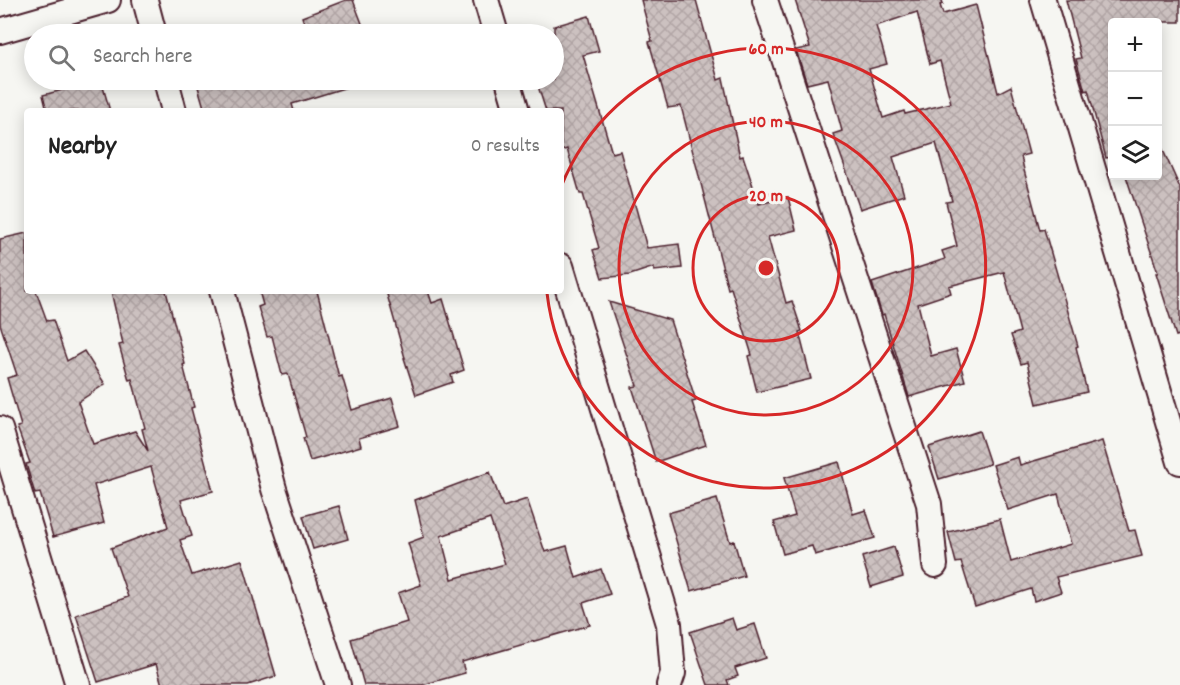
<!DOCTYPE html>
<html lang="en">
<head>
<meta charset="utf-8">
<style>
  :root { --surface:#fff; --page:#f6f6f6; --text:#222; --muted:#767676; --line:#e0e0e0 }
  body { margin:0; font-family:Dekko,sans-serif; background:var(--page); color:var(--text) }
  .controls { position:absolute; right:18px; top:18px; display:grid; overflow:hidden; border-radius:6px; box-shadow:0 3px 15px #0003 }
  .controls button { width:54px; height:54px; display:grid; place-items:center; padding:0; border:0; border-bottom:2px solid var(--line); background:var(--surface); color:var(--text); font:30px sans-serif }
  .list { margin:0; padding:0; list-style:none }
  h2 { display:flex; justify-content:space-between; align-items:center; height:78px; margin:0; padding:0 24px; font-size:26px }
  h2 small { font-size:20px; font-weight:400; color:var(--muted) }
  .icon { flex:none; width:33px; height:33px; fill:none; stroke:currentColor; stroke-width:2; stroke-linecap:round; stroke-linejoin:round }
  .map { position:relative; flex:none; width:1180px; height:685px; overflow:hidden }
  .search { position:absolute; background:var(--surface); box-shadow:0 3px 15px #0003; left:24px; top:24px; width:540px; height:66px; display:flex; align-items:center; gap:15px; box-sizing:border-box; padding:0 21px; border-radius:33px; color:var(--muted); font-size:22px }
  .panel { position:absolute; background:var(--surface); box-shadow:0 3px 15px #0003; left:24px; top:108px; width:540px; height:186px; border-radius:6px }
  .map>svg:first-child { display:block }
  .building { fill:url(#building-cross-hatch); stroke:#4a1f2b; stroke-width:1.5; fill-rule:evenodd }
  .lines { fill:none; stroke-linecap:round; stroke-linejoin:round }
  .minor-casing { stroke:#4a1f2b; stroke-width:28 }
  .minor { stroke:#f6f6f2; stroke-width:24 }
  .ring { fill:none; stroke:#d62828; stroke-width:3 }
  .centre { fill:#d62828; stroke:#f6f6f2; stroke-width:3 }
  .ring-label { font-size:18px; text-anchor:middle; font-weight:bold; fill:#d62828; stroke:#f6f6f2; stroke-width:6; stroke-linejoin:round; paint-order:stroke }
</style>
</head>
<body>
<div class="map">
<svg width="1180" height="685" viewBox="0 0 1180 685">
  <defs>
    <pattern id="building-cross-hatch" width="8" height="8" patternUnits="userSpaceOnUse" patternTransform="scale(1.5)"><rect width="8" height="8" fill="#ccc1c0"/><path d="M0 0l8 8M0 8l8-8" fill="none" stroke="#b1a5a5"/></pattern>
  </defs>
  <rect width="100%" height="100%" fill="#f6f6f2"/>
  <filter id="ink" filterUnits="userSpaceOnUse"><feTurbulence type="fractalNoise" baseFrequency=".0167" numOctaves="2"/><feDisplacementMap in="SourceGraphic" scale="12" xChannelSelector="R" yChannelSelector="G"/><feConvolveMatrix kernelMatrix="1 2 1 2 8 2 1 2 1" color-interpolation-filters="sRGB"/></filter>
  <g filter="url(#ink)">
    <g class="building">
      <polygon points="346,0 353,0 366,34 308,34 302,17"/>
      <polygon points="641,0 696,0 718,80 723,78 740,157 743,156 759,204 788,197 796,230 768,237 786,303 792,301 802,331 799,332 811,379 757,392 748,356 752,355 731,288 728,289 681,106 668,108 649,42 652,41"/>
      <path d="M795,0H942L943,4L940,5L943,14L976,5L998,93L1011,86L1029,154L1021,156L1024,170L1040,230L1044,229L1078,346L1076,347L1087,392L1037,404L1027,362L1021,364L1011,335L1020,332L1004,272L949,286L951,293L918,304L931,356L956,349L965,381L909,397L884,314L882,315L872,283L945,259L942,251L957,246L946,202L952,201L936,143L893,157L904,195L860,209L833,134L842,131L828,79L807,84L796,50L810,47ZM917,12L930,64L940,61L951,103L905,114L904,111L883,118L869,69L887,64L876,26Z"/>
      <polygon points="1066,0 1180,0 1180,22 1113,22 1113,157 1106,158 1088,90 1085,91 1076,59 1081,58"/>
      <polygon points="589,16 599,51 583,55 612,153 620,151 647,248 679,244 682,268 654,271 654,267 630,275 602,278 593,250 599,248 583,194 580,194 567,149 561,151 561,111 546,111 536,80 554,80 554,26"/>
      <polygon points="101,80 110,111 47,111 43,95"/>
      <polygon points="196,80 356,80 357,84 292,104 294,111 205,111"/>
      <polygon points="1158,139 1180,188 1180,335 1176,336 1156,273 1158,273 1126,176 1158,176"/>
      <polygon points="27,233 27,291 36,291 47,321 53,320 67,361 84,351 105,384 78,402 93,444 135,431 148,451 142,429 145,428 132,379 129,380 119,345 123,344 111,291 166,291 185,364 183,365 194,407 191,408 213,491 181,500 192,536 180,540 192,575 242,560 276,676 248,685 162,685 156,664 98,682 76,615 128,597 111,548 168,527 151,467 94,485 104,523 53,537 40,493 35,494 26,464 30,463 17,427 21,426 7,378 17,375 0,324 0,239"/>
      <polygon points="259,291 317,291 339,377 342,376 352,410 392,398 400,426 359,438 361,446 310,461 303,438 306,437 288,374 282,375 272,336 267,337 258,307 263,305"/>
      <polygon points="386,291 428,291 432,303 443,299 464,370 451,375 453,382 416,395 404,358 405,358"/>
      <polygon points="609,302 670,320 696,401 692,402 706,445 656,462 632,387 637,386"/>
      <polygon points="979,431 990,464 939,479 929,447"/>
      <polygon points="1102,441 1129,531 1135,530 1142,556 1056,577 1061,592 1034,601 1031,589 975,607 961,562 956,563 948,532 1000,519 1011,562 1071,544 1058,494 1008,510 993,465 1018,457 1020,465"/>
      <polygon points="839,462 853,514 866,510 875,538 815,555 812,546 783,554 774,522 795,516 784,478"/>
      <path d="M490,472L503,507L527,499L545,552L567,546L576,578L601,569L610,594L583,603L590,625L462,662L465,673L422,685H364L351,639L407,622L398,593L421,585L408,543L424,537L415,500ZM490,519L505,564L452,579L441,536Z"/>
      <polygon points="717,499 730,542 734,541 744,576 691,591 668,513"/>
      <polygon points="339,506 348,539 313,549 303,516"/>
      <polygon points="894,547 903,577 871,587 862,557"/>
      <polygon points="732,618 736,630 755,624 766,658 735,668 738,676 727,680 729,685 708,685 690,632"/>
    </g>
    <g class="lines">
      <defs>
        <g id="minor">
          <polyline points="145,0 154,34"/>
          <polyline points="486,0 496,34"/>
          <polyline points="765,0 929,504 935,565"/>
          <polyline points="1043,0 1180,462"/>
          <polyline points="0,31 108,0"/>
          <polyline points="166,80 174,111"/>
          <polyline points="508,80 517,111"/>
          <polyline points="561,266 669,624 673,673 669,685"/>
          <polyline points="222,291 274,489 338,685"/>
          <polyline points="0,429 78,685"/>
        </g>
      </defs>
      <use href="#minor" class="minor-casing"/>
      <use href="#minor" class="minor"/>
    </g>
  </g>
  <g class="ring">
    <circle cx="766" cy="268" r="73"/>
    <circle cx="766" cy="268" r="147"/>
    <path d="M561 187A220 220 0 1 1 547 293"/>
  </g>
  <circle cx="766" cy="268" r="9" class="centre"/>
  <g class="ring-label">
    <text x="766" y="54">60 m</text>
    <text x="766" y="127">40 m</text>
    <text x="766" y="201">20 m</text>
  </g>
</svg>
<div class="controls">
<button>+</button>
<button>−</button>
<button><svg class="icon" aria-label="layers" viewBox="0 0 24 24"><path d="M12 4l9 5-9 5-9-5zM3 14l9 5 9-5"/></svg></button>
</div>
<div class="search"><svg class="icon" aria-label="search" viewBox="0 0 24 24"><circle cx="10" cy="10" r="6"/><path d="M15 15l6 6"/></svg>Search here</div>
<section class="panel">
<h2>Nearby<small>0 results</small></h2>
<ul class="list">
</ul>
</section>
</div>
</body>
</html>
